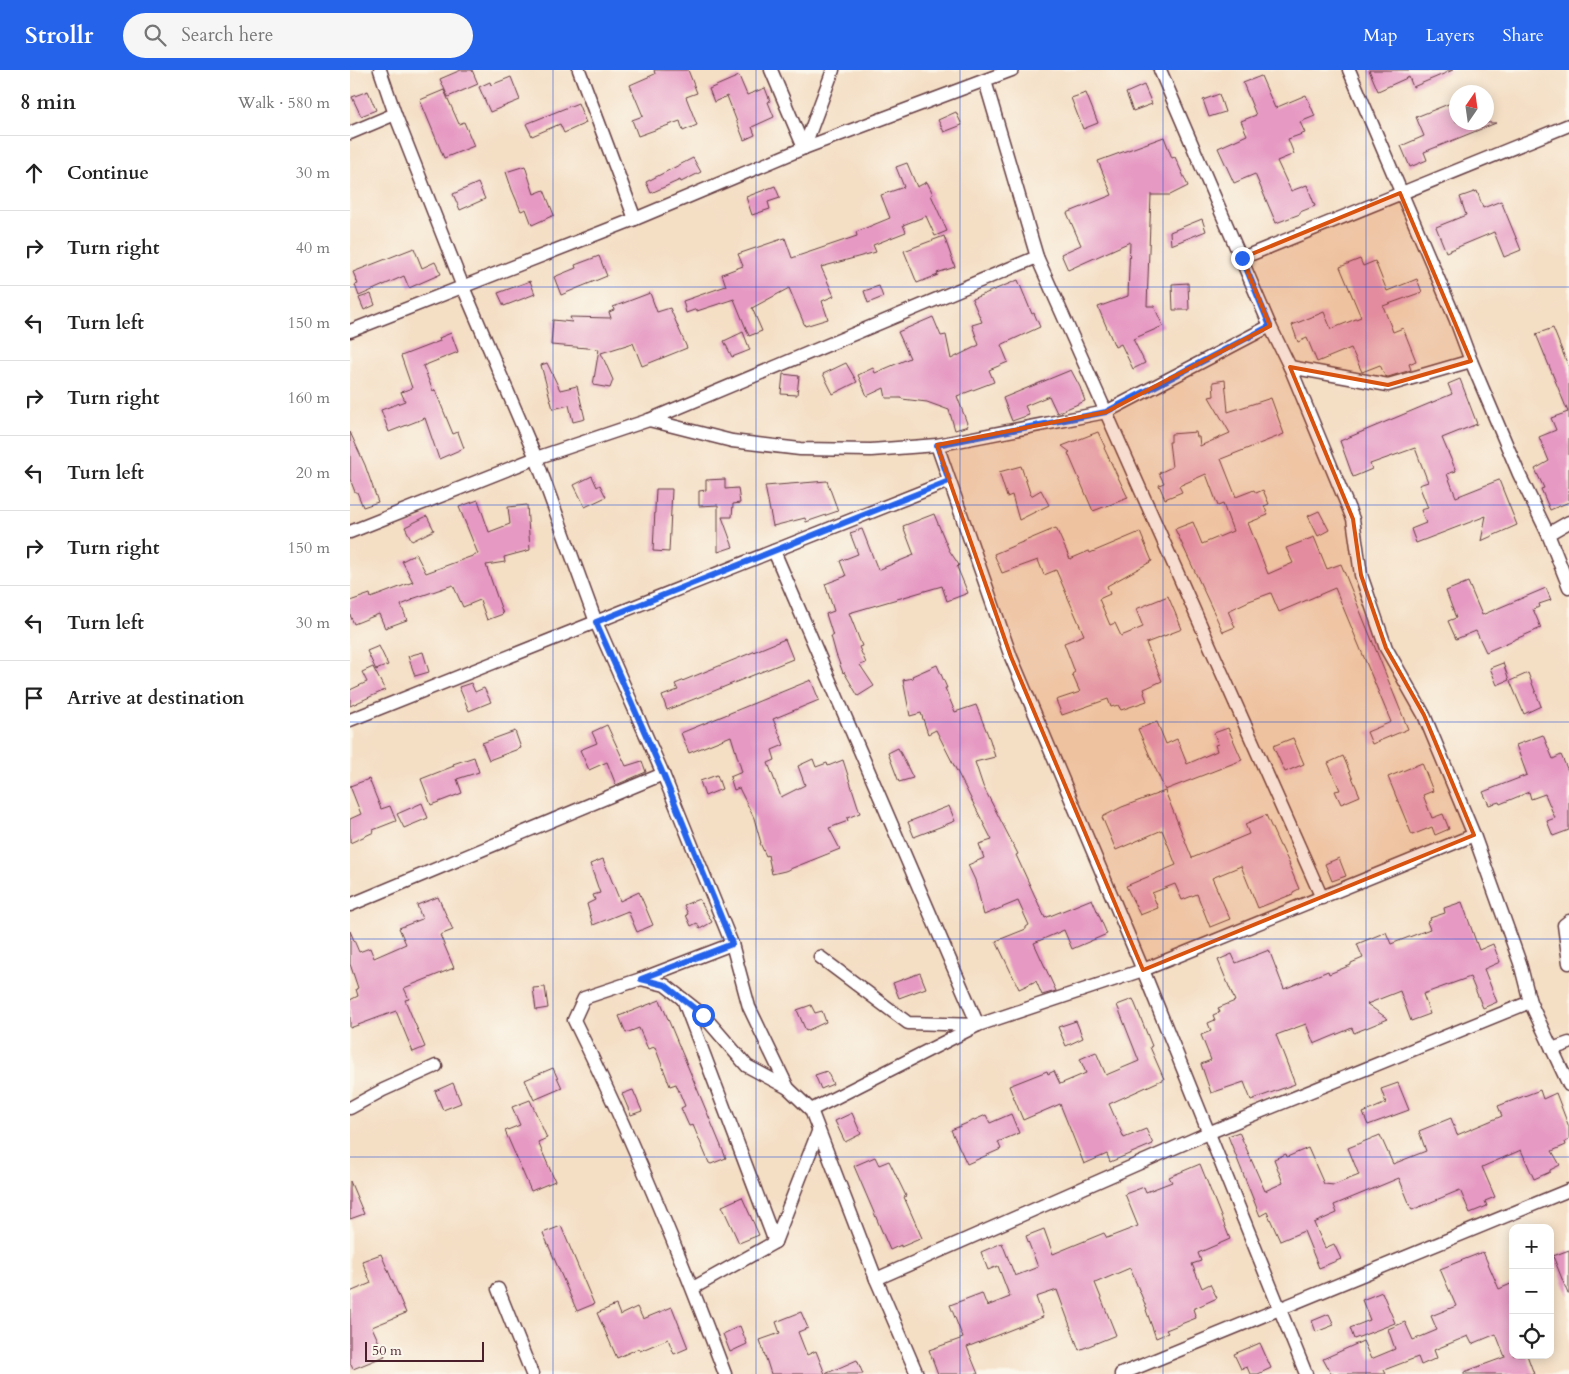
<!DOCTYPE html>
<html lang="en">
<head>
<meta charset="utf-8">
<style>
  :root { --surface:#fff; --page:#f6f6f6; --text:#222; --muted:#767676; --line:#e0e0e0; --accent:#2563eb }
  body { margin:0; font-family:Cardo,serif; background:var(--page); color:var(--text) }
  .controls { position:absolute; right:15px; bottom:15px; display:grid; overflow:hidden; border-radius:10px; box-shadow:0 2px 12px #0003 }
  .controls button { width:45px; height:45px; display:grid; place-items:center; padding:0; border:0; border-bottom:1px solid var(--line); background:var(--surface); color:var(--text); font:25px sans-serif }
  .compass { position:absolute; left:1099px; top:15px; width:45px; height:45px; border-radius:50%; background:var(--surface); box-shadow:0 2px 12px #0003; rotate:13deg }
  .scale { position:absolute; left:15px; bottom:12px; width:119px; box-sizing:border-box; padding-left:5px; border:2px solid #4a1f2b; border-top:0; font-size:14px; line-height:18px; white-space:nowrap; color:#4a1f2b; -webkit-text-stroke:4px #fbf7ec; paint-order:stroke }
  .stop { position:absolute; width:15px; height:15px; margin:-11px; border:4px solid #2563eb; border-radius:50%; background:#fff }
  .stop.end { background:#2563eb; border-color:#fff; box-shadow:0 1px 5px #0008 }
  .list { margin:0; padding:0; list-style:none }
  h2 { display:flex; justify-content:space-between; align-items:center; height:65px; margin:0; padding:0 20px; font-size:21px }
  h2 small { font-size:16px; font-weight:400; color:var(--muted) }
  .list li { display:grid; grid-template-columns:32px 1fr auto; gap:15px; align-items:center; box-sizing:border-box; height:75px; padding:0 20px; border-top:1px solid var(--line) }
  .list b { display:block; font-size:19px; white-space:nowrap }
  .list em { font-size:16px; font-style:normal; color:var(--muted) }
  .icon { flex:none; width:28px; height:28px; fill:none; stroke:currentColor; stroke-width:2; stroke-linecap:round; stroke-linejoin:round }
  .map { position:relative; flex:none; width:1219px; height:1304px; overflow:hidden }
  header { display:flex; align-items:center; gap:30px; box-sizing:border-box; height:70px; padding:0 25px; background:var(--accent); color:#fff }
  header strong { font-size:24px }
  nav { display:flex; gap:28px; margin-inline-start:auto; font-size:18px }
  .search { width:350px; height:45px; background:var(--page); display:flex; align-items:center; gap:12px; box-sizing:border-box; padding:0 18px; border-radius:28px; color:var(--muted); font-size:19px }
  main { display:flex }
  aside { flex:1; background:var(--surface) }
  .map>svg:first-child { display:block }
  .building { fill:#e69ac3 }
  .lines { fill:none; stroke-linecap:round; stroke-linejoin:round }
  .street-casing { stroke:#643c42; stroke-width:15 }
  .street { stroke:#fff; stroke-width:12 }
  .route { stroke:#2563eb; stroke-width:6 }
  .marked { fill:#d8530f; fill-opacity:0.2; stroke:#d8530f; stroke-width:4; stroke-linejoin:round }
  .grid { fill:none; stroke:#1d4ed8; stroke-width:1; stroke-opacity:0.55 }
</style>
</head>
<body>
<header>
<strong>Strollr</strong>
<div class="search"><svg class="icon" aria-label="search" viewBox="0 0 24 24"><circle cx="10" cy="10" r="6"/><path d="M15 15l6 6"/></svg>Search here</div>
<nav><a>Map</a><a>Layers</a><a>Share</a></nav>
</header>
<main>
<aside>
<h2>8 min<small>Walk · 580 m</small></h2>
<ul class="list">
<li><svg class="icon" aria-label="ahead" viewBox="0 0 24 24"><path d="M12 20V5M6 11l6-6 6 6"/></svg><div><b>Continue</b></div><em>30 m</em></li>
<li><svg class="icon" aria-label="right" viewBox="0 0 24 24"><path d="M7 20v-9h11M14 6l5 5-5 5"/></svg><div><b>Turn right</b></div><em>40 m</em></li>
<li><svg class="icon" aria-label="left" viewBox="0 0 24 24"><path d="M17 20v-9H6M10 6l-5 5 5 5"/></svg><div><b>Turn left</b></div><em>150 m</em></li>
<li><svg class="icon" aria-label="right" viewBox="0 0 24 24"><path d="M7 20v-9h11M14 6l5 5-5 5"/></svg><div><b>Turn right</b></div><em>160 m</em></li>
<li><svg class="icon" aria-label="left" viewBox="0 0 24 24"><path d="M17 20v-9H6M10 6l-5 5 5 5"/></svg><div><b>Turn left</b></div><em>20 m</em></li>
<li><svg class="icon" aria-label="right" viewBox="0 0 24 24"><path d="M7 20v-9h11M14 6l5 5-5 5"/></svg><div><b>Turn right</b></div><em>150 m</em></li>
<li><svg class="icon" aria-label="left" viewBox="0 0 24 24"><path d="M17 20v-9H6M10 6l-5 5 5 5"/></svg><div><b>Turn left</b></div><em>30 m</em></li>
<li><svg class="icon" aria-label="arrive" viewBox="0 0 24 24"><path d="M6 21V4h12l-3 4 3 4H6"/></svg><div><b>Arrive at destination</b></div></li>
</ul>
</aside>
<div class="map">
<svg width="1219" height="1304" viewBox="0 0 1219 1304">
  <rect width="100%" height="100%" fill="#fbf7ec"/>
  <filter id="ink" filterUnits="userSpaceOnUse"><feTurbulence type="fractalNoise" baseFrequency=".02" numOctaves="2"/><feDisplacementMap in="SourceGraphic" scale="10" xChannelSelector="R" yChannelSelector="G"/><feConvolveMatrix kernelMatrix="1 2 1 2 8 2 1 2 1" color-interpolation-filters="sRGB"/></filter>
  <filter id="wash" filterUnits="userSpaceOnUse"><feTurbulence type="fractalNoise" baseFrequency=".0096" numOctaves="4" result="noise"/><feDisplacementMap in="SourceGraphic" scale="20" xChannelSelector="R" yChannelSelector="G"/><feGaussianBlur stdDeviation="1.12" result="paint"/><feColorMatrix in="noise" values="0 0 0 0 0 0 0 0 0 0 0 0 0 0 0 0 0 1.4 0 .05"/><feComposite in="paint" operator="in"/></filter>
  <g filter="url(#wash)">
    <rect width="100%" height="100%" fill="#f4dec4"/>
    <g id="blocks">
      <g class="building">
        <polygon points="111,0 122,0 128,14 98,27 90,9"/>
        <polygon points="304,0 338,0 347,23 336,27 347,55 333,61 330,51 288,66 282,50 293,46 280,15 305,4"/>
        <polygon points="1019,0 1103,0 1063,17 1059,7 1028,21"/>
        <polygon points="389,6 397,25 415,18 420,31 418,32 424,47 402,57 405,65 394,70 377,26 364,32 359,19"/>
        <polygon points="911,6 925,38 956,25 965,46 950,52 955,63 938,69 944,84 927,91 941,121 957,115 965,136 950,142 950,144 926,153 905,104 884,113 868,78 897,65 891,51 906,45 893,13"/>
        <polygon points="161,7 170,30 140,42 129,17 140,12 141,15"/>
        <polygon points="794,15 802,34 783,41 776,23"/>
        <polygon points="94,20 109,54 114,52 124,76 94,88 70,30"/>
        <polygon points="18,21 26,40 11,46 2,27"/>
        <polygon points="736,23 748,53 733,59 721,28"/>
        <polygon points="869,24 875,42 859,47 853,30"/>
        <polygon points="1106,31 1106,52 1146,53 1074,82 1077,90 1060,97 1051,76 1074,66 1066,47"/>
        <polygon points="228,33 236,53 214,63 210,54 182,66 176,54"/>
        <polygon points="606,42 612,55 594,62 588,50"/>
        <polygon points="814,67 822,88 825,87 838,116 820,125 801,125 797,236 804,236 813,256 783,269 795,293 783,299 771,274 765,277 748,237 778,226 780,172 718,200 711,184 731,175 717,143 762,125 748,91"/>
        <polygon points="343,88 351,102 331,112 330,110 301,123 296,112"/>
        <polygon points="557,93 567,117 577,112 583,124 581,125 597,161 585,166 576,146 553,155 556,162 523,175 526,182 471,197 484,226 472,231 478,249 455,256 439,218 402,238 412,261 399,266 384,229 347,241 347,239 336,243 333,231 376,216 372,204 393,196 388,184 435,168 442,188 507,166 506,162 540,148 531,125 554,117 546,97"/>
        <polygon points="175,96 184,124 194,120 204,145 182,155 176,139 171,141 162,120 156,102"/>
        <polygon points="128,113 135,129 110,140 103,124"/>
        <polygon points="425,116 430,128 418,132 420,139 402,145 396,127"/>
        <polygon points="1127,121 1133,138 1151,131 1171,180 1154,187 1144,162 1096,182 1086,157 1116,145 1110,127"/>
        <polygon points="852,149 856,161 821,175 820,162"/>
        <polygon points="594,166 605,197 587,203 588,205 567,213 554,181"/>
        <polygon points="64,178 72,198 85,192 91,204 59,218 54,206 9,226 5,215 8,214 3,202"/>
        <polygon points="249,186 257,206 211,225 204,207 226,198 225,195"/>
        <polygon points="1010,189 1013,196 1025,191 1037,221 1067,209 1072,222 1033,236 1043,262 1053,258 1066,291 1059,294 1061,300 1038,307 1035,306 1030,295 1012,302 1001,278 967,292 957,268 948,272 942,255 974,242 981,259 1011,247 990,197"/>
        <polygon points="668,210 682,244 684,243 690,257 651,275 658,292 639,300 644,312 607,326 618,356 605,360 599,340 577,332 552,329 552,328 536,328 534,318 517,326 508,305 523,298 525,303 560,288 548,262 583,247 591,266 596,265 601,289 629,275 622,255 632,252 622,229"/>
        <polygon points="180,211 185,224 154,236 148,223"/>
        <polygon points="838,213 839,240 823,240 822,214"/>
        <polygon points="529,216 533,227 518,233 514,221"/>
        <polygon points="300,223 307,242 320,238 337,278 292,296 283,273 251,283 263,310 260,318 243,315 249,279 201,275 203,250 222,252 220,247 261,248 259,242 264,240 263,237"/>
        <polygon points="21,224 25,235 14,240 9,228"/>
        <polygon points="1203,258 1219,298 1219,432 1200,440 1191,419 1194,418 1185,399 1199,391 1189,367 1206,360 1201,348 1218,342 1186,264"/>
        <polygon points="393,262 400,280 382,287 374,271"/>
        <polygon points="101,263 108,282 73,296 83,321 85,320 103,364 108,362 114,378 89,389 75,348 39,362 31,340 55,331 51,322 62,318 51,286 90,271 89,268"/>
        <polygon points="197,293 210,320 227,316 235,349 223,352 219,335 203,339 191,295"/>
        <polygon points="496,293 507,312 483,324 473,304"/>
        <polygon points="721,300 730,317 735,331 707,343 699,326 675,336 679,345 662,351 653,328"/>
        <polygon points="433,304 449,306 447,325 431,324"/>
        <polygon points="1110,309 1127,354 1092,368 1106,401 1097,404 1106,427 1149,410 1167,455 1131,471 1136,446 1066,473 1061,459 1076,453 1071,440 1078,438 1069,415 1078,412 1065,378 1020,394 1022,399 1003,407 990,371 1102,324 1098,314"/>
        <polygon points="875,310 878,342 921,328 934,364 871,389 886,427 904,420 906,423 913,420 919,434 914,436 918,445 898,453 918,504 943,493 936,478 964,467 977,499 991,494 1058,659 1022,674 1017,662 1041,652 985,518 929,542 921,523 899,531 878,541 885,557 873,562 825,459 843,452 852,474 883,461 873,434 868,436 856,404 829,416 832,422 815,429 809,415 814,413 809,403 822,397 819,372 821,372 821,364 846,362 847,367 849,367 850,376 880,363 859,327 864,326 863,312"/>
        <polygon points="0,362 15,395 28,432 13,437 7,422 5,422 0,409"/>
        <polygon points="748,362 755,377 754,378 778,428 743,441 718,383 720,382 712,376"/>
        <polygon points="671,396 681,426 691,420 699,435 669,450 662,425 657,427 649,402"/>
        <polygon points="242,406 247,417 250,415 256,427 235,437 224,415"/>
        <polygon points="375,409 375,419 388,418 390,433 383,434 382,447 372,447 383,477 368,482 368,435 349,436 349,421 356,420 356,410"/>
        <polygon points="477,411 488,441 456,452 455,448 423,456 415,416"/>
        <polygon points="306,419 322,419 319,482 303,481"/>
        <polygon points="128,430 139,462 160,454 158,437 177,435 180,480 154,487 155,492 136,495 153,544 137,550 130,530 113,537 103,515 62,529 63,530 51,535 57,550 35,558 29,544 4,554 0,545 0,531 20,524 21,528 63,512 52,491 66,484 76,503 128,484 109,437"/>
        <polygon points="969,441 979,460 968,466 958,446"/>
        <polygon points="584,444 599,480 609,495 607,497 618,523 597,531 592,516 499,543 512,576 509,577 516,593 510,595 524,616 508,626 494,602 493,603 486,584 481,566 483,566 476,544 484,541 475,514 496,506 490,491 508,484 500,463 512,459 528,500 564,485 553,456"/>
        <polygon points="77,446 84,460 62,471 55,457"/>
        <polygon points="706,458 720,489 739,481 740,483 790,462 802,491 757,516 760,524 749,529 760,555 765,553 771,566 793,557 786,539 818,526 832,559 796,573 812,611 794,619 795,622 794,623 797,631 771,640 768,635 761,637 758,629 712,645 706,630 730,622 722,604 725,602 714,573 734,565 706,500 694,505 688,490 652,503 644,484"/>
        <polygon points="1118,512 1132,545 1196,518 1201,530 1189,534 1190,537 1183,539 1191,558 1136,582 1126,561 1106,569 1098,551 1106,548 1096,521"/>
        <polygon points="435,569 443,589 317,640 312,626 328,620 325,614"/>
        <polygon points="29,576 38,595 26,600 17,581"/>
        <polygon points="73,582 79,602 65,606 58,586"/>
        <polygon points="1153,593 1159,610 1147,615 1140,598"/>
        <polygon points="587,595 597,618 595,618 605,642 626,635 640,670 645,687 625,692 633,716 668,784 666,785 695,848 742,829 757,864 722,879 714,860 684,873 706,921 692,925 686,911 669,919 646,871 676,859 676,857 679,855 668,831 634,845 625,810 618,795 634,788 629,774 642,770 586,660 578,664 571,643 560,646 553,610 563,608 562,606"/>
        <polygon points="23,597 35,620 0,636 0,620 17,612 12,602"/>
        <polygon points="1178,603 1191,636 1174,644 1160,611"/>
        <polygon points="461,610 469,630 423,649 434,675 422,680 425,690 418,693 431,727 455,715 448,696 463,689 466,697 477,693 478,696 493,690 510,743 497,748 498,751 479,758 490,779 435,801 422,804 418,785 416,786 410,773 411,773 404,748 389,718 384,720 380,707 392,702 381,666 339,683 331,663"/>
        <polygon points="121,613 125,622 134,618 141,632 119,641 109,617"/>
        <polygon points="807,652 816,674 827,669 837,694 867,681 865,675 868,674 864,663 878,658 892,690 815,720 788,659"/>
        <polygon points="257,655 276,696 292,691 296,702 266,715 257,692 239,700 230,680 247,673 242,662"/>
        <polygon points="165,661 171,678 139,690 132,673"/>
        <polygon points="1193,665 1203,689 1211,685 1219,703 1219,760 1203,766 1197,751 1205,748 1195,724 1181,729 1179,722 1150,734 1149,732 1139,735 1133,722 1177,705 1166,675"/>
        <polygon points="943,668 954,694 935,702 923,676"/>
        <polygon points="548,678 563,708 549,712 538,683"/>
        <polygon points="993,686 1010,726 991,734 985,721 990,720 978,693"/>
        <polygon points="124,687 129,702 107,709 112,723 81,735 71,709 104,696 103,694"/>
        <polygon points="1072,693 1083,721 1073,725 1082,748 1093,744 1099,759 1085,765 1082,757 1062,765 1038,707"/>
        <polygon points="367,705 372,719 355,726 350,711"/>
        <polygon points="19,709 31,739 40,736 46,751 23,760 24,762 0,773 0,749 11,744 0,716"/>
        <polygon points="815,721 842,788 899,764 895,754 916,745 930,776 931,776 940,795 939,795 949,819 943,822 943,824 908,838 891,796 862,808 880,849 860,857 847,824 832,830 825,814 802,823 808,838 790,845 776,816 826,795 812,760 766,780 752,747 772,737"/>
        <polygon points="72,733 78,748 54,758 47,744"/>
        <polygon points="599,736 605,751 564,767 558,752"/>
        <polygon points="989,788 996,806 982,811 975,794"/>
        <polygon points="253,789 270,831 289,822 303,855 287,862 278,841 243,855 237,834 245,830 243,825 250,823 240,794"/>
        <polygon points="88,827 103,860 90,865 104,898 54,918 59,929 55,930 75,977 63,982 46,941 0,958 0,930 8,926 6,919 8,918 0,894 0,861 9,882 20,878 24,888 56,874 49,858 72,849 67,835"/>
        <polygon points="349,829 362,852 350,859 347,853 341,856 336,845 338,844 334,835"/>
        <polygon points="1112,832 1129,880 1143,874 1150,892 1134,899 1147,932 1133,938 1120,907 1073,924 1080,944 1061,951 1050,921 1017,934 1038,949 1004,963 1002,958 964,974 956,954 926,965 945,1014 901,1030 894,1012 861,1023 851,994 861,990 851,965 861,961 858,953 865,950 863,945 870,942 868,938 885,931 868,890 882,884 886,893 919,880 934,919 978,901 979,904 1001,895 1001,893 1013,888 1007,874 1036,862 1041,874 1080,859 1077,852 1081,850 1080,848 1095,843 1094,838"/>
        <polygon points="570,903 576,918 549,928 543,913"/>
        <polygon points="195,917 198,938 186,940 183,918"/>
        <polygon points="783,929 802,976 800,977 814,1009 759,1034 774,1068 796,1059 803,1074 760,1092 757,1084 734,1094 710,1034 673,1050 659,1016 697,1001 698,1004 704,1001 710,1014 736,1003 730,989 746,982 756,1005 789,991 767,935"/>
        <polygon points="310,930 376,1088 361,1094 359,1093 343,1055 339,1056 331,1038 335,1036 326,1014 320,1016 305,977 298,979 289,958 276,963 269,946"/>
        <polygon points="461,935 465,943 472,941 476,952 456,961 447,940"/>
        <polygon points="726,951 733,968 716,976 708,957"/>
        <polygon points="203,998 212,1018 184,1030 175,1010"/>
        <polygon points="477,1001 483,1014 471,1019 465,1005"/>
        <polygon points="103,1013 111,1033 93,1040 85,1021"/>
        <polygon points="1048,1013 1059,1040 1018,1055 1013,1043 1036,1033 1031,1019"/>
        <polygon points="283,1020 292,1041 281,1045 272,1024"/>
        <polygon points="1190,1020 1193,1029 1206,1023 1219,1057 1219,1070 1215,1072 1216,1075 1202,1081 1210,1095 1200,1100 1200,1102 1184,1109 1171,1080 1132,1097 1145,1127 1135,1131 1137,1136 1120,1143 1110,1120 1062,1140 1049,1108 984,1135 987,1143 964,1153 975,1178 984,1174 991,1189 969,1198 954,1161 930,1171 917,1142 910,1146 878,1066 889,1062 915,1121 933,1113 924,1089 936,1084 937,1087 958,1078 974,1114 984,1115 1009,1105 998,1078 1030,1065 1043,1094 1076,1081 1069,1061 1101,1048 1107,1065 1152,1046 1148,1036"/>
        <polygon points="180,1030 197,1068 188,1072 205,1111 181,1121 155,1061 170,1055 162,1037"/>
        <polygon points="502,1043 511,1064 495,1072 485,1051"/>
        <polygon points="661,1044 669,1063 648,1072 651,1079 617,1094 601,1060 636,1045 640,1053"/>
        <polygon points="525,1087 529,1095 539,1091 556,1126 554,1127 572,1168 551,1177 551,1175 540,1180 504,1096"/>
        <polygon points="850,1094 880,1169 848,1183 851,1191 842,1194 852,1218 860,1214 867,1228 843,1239 846,1248 816,1260 818,1263 806,1268 796,1240 797,1239 780,1198 745,1213 766,1265 729,1280 707,1220 686,1227 693,1247 617,1277 628,1304 588,1304 579,1280 613,1268 600,1235 632,1223 637,1236 660,1227 648,1196 638,1200 631,1182 652,1173 665,1206 688,1197 676,1166 694,1159 703,1184 754,1163 757,1168 788,1156 775,1124 794,1117 796,1122 822,1112 819,1107"/>
        <polygon points="0,1111 14,1144 0,1149"/>
        <polygon points="392,1127 409,1165 389,1173 372,1136"/>
        <polygon points="211,1156 244,1234 227,1241 193,1163"/>
        <polygon points="1219,1180 1219,1224 1218,1224 1203,1186"/>
        <polygon points="1133,1182 1149,1219 1163,1213 1163,1285 1177,1285 1184,1304 1114,1304 1114,1302 1155,1287 1146,1264 1122,1274 1118,1266 1084,1280 1087,1288 1071,1295 1068,1287 1034,1300 1036,1304 981,1304 973,1289 1013,1271 1021,1289 1045,1279 1038,1259 1055,1252 1063,1270 1087,1260 1081,1246 1106,1236 1090,1199"/>
        <polygon points="31,1184 56,1243 22,1257 35,1286 3,1299 0,1293 0,1222 21,1213 12,1191"/>
        <polygon points="1032,1222 1045,1253 1004,1269 1000,1258 1020,1250 1012,1230"/>
        <polygon points="266,1235 270,1245 287,1237 293,1249 322,1237 338,1278 324,1284 318,1269 290,1281 289,1278 267,1288 247,1243"/>
        <polygon points="451,1242 458,1258 448,1262 457,1285 466,1281 475,1304 507,1290 513,1304 421,1304 410,1270 430,1263 426,1252"/>
        <polygon points="979,1244 984,1255 966,1262 962,1251"/>
        <polygon points="390,1256 397,1274 380,1282 373,1264"/>
        <polygon points="910,1273 921,1298 908,1304 900,1304 897,1297 891,1299 884,1284"/>
      </g>
    </g>
  </g>
  <g filter="url(#ink)">
    <use href="#blocks" fill-opacity="0" stroke="#643c42" stroke-width="1"/>
    <g class="lines">
      <defs>
        <g id="street">
          <polyline points="30,0 45,44 113,217 186,388 246,552 313,704 382,874 399,937 438,1018 461,1040 526,1209 567,1304"/>
          <polyline points="229,0 285,149"/>
          <polyline points="421,0 454,78"/>
          <polyline points="810,0 920,256 940,297 1003,449 1011,505 1036,578 1074,645 1124,765 1170,893 1180,932 1219,1015"/>
          <polyline points="999,0 1105,248 1121,291 1169,404 1198,464 1219,517"/>
          <polyline points="635,11 687,187 972,828"/>
          <polyline points="0,63 45,44"/>
          <polyline points="454,78 483,0"/>
          <polyline points="892,188 1219,55"/>
          <polyline points="0,261 285,149 454,78 662,0"/>
          <polyline points="940,297 1038,315 1121,291"/>
          <polyline points="299,350 382,371 450,379 521,380 587,375 756,342 920,256"/>
          <polyline points="587,375 661,587 793,900 956,1304"/>
          <polyline points="0,462 186,388 299,350 687,187"/>
          <polyline points="1198,464 1219,452"/>
          <polyline points="424,481 628,955 558,953 470,887"/>
          <polyline points="0,650 599,411"/>
          <polyline points="0,835 313,704"/>
          <polyline points="1219,851 1214,855 1219,893"/>
          <polyline points="291,909 315,915 353,945 397,996 438,1018"/>
          <polyline points="333,929 425,1172"/>
          <polyline points="1202,979 1219,973"/>
          <polyline points="0,1038 33,1020 86,996"/>
          <polyline points="461,1040 628,955 793,900 1124,765"/>
          <polyline points="526,1209 858,1063 1180,932"/>
          <polyline points="343,1218 425,1172 468,1062"/>
          <polyline points="148,1219 182,1304"/>
          <path d="M375,1304C330,1184 281,1065 224,950L234,928L291,909L382,874"/>
          <polyline points="771,1304 1219,1120"/>
        </g>
      </defs>
      <use href="#street" class="street-casing"/>
      <use href="#street" class="street"/>
    </g>
  </g>
  <g class="lines" filter="url(#ink)">
    <polyline class="route" points="353,945 315,915 291,909 382,874 313,704 246,552 599,411 587,375 756,342 920,256 892,188"/>
  </g>
  <path class="marked" d="M1050,123L1121,291L1038,315L940,297L1003,449L1011,505L1036,578L1074,645L1124,765L793,900L661,587L587,375L756,342L920,256L892,188Z"/>
  <path class="grid" d="M203,0V1304M406,0V1304M610,0V1304M813,0V1304M1016,0V1304M0,217H1219M0,435H1219M0,652H1219M0,869H1219M0,1087H1219"/>
</svg>
<div class="controls">
<button>+</button>
<button>−</button>
<button><svg class="icon" aria-label="locate" viewBox="0 0 24 24"><circle cx="12" cy="12" r="6"/><path d="M12 2v4M12 18v4M2 12h4M18 12h4"/></svg></button>
</div>
<svg class="compass" viewBox="-18 -18 36 36"><path d="M0-13l5 13h-10z" fill="#e53935"/><path d="M0 13l5-13h-10z" fill="#767676"/></svg>
<div class="scale">50 m</div>
<div class="stop" style="left:353px;top:945px"></div>
<div class="stop end" style="left:892px;top:188px"></div>
</div>
</main>
</body>
</html>
